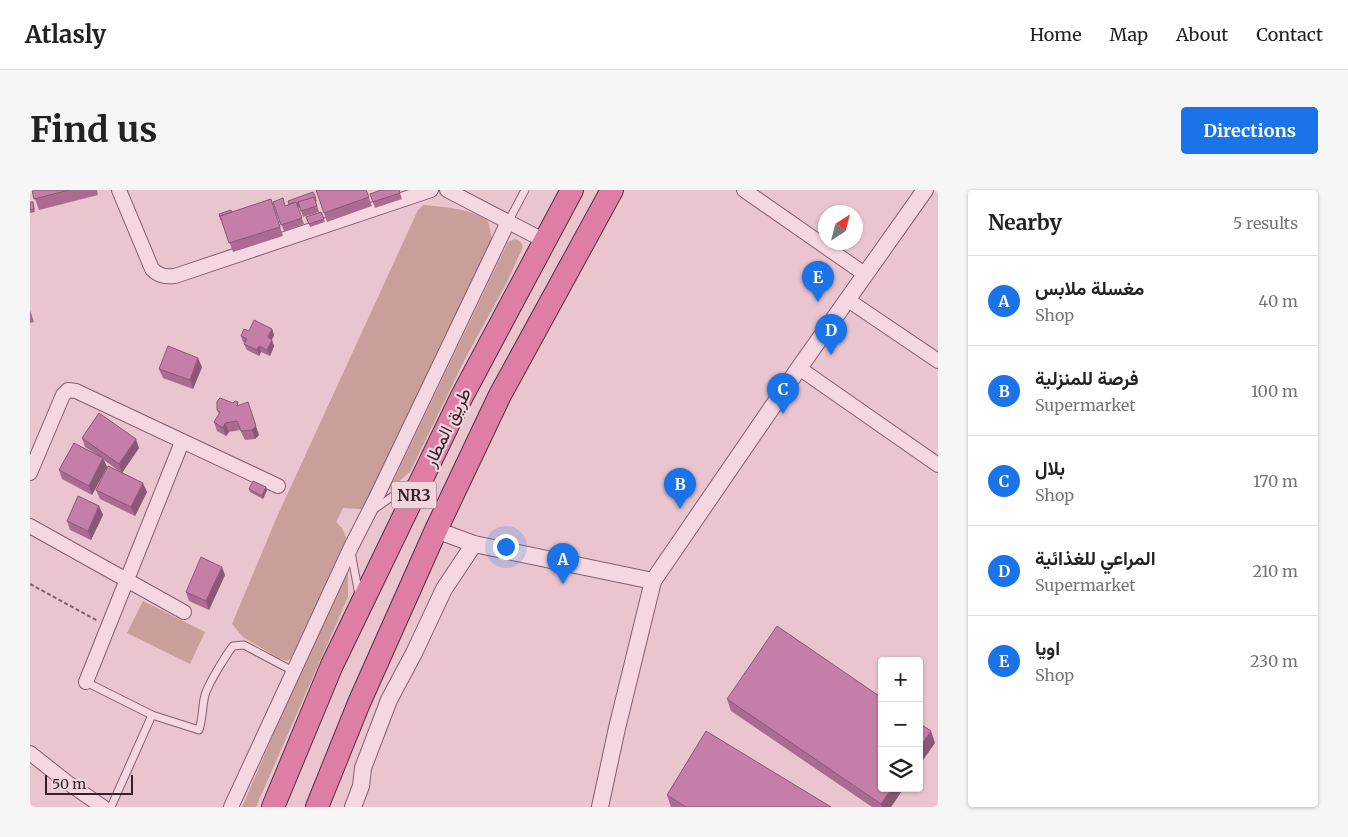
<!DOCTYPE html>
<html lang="en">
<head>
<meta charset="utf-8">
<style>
  :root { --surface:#fff; --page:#f6f6f6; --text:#222; --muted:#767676; --line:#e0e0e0; --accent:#1a73e8 }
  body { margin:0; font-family:Merriweather,Vazirmatn,serif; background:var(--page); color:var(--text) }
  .controls { position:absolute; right:15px; bottom:15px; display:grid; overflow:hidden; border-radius:5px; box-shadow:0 1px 4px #0004 }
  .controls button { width:45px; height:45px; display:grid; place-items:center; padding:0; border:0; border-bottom:1px solid var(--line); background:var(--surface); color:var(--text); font:25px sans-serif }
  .compass { position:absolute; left:788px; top:15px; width:45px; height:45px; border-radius:50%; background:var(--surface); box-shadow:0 1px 4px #0004; rotate:36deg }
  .scale { position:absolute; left:15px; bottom:12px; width:88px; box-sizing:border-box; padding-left:5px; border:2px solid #351f2a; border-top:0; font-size:14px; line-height:18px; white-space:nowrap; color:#351f2a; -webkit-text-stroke:4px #f2d4dd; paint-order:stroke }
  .you { position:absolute; left:475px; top:356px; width:18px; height:18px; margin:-12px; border:4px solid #fff; border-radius:50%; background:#1a73e8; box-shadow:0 0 0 8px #1a73e833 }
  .badge { display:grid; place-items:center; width:32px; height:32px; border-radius:50%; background:var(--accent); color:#fff; font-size:16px; font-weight:700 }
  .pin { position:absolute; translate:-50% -41px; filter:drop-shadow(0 1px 2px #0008) }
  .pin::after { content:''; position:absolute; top:26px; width:18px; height:15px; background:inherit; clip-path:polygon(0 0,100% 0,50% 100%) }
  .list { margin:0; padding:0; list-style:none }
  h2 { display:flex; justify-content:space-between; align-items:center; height:65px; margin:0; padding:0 20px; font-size:21px }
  h2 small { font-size:16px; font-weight:400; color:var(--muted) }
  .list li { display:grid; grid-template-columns:32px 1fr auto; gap:15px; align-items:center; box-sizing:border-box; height:90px; padding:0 20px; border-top:1px solid var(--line) }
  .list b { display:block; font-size:19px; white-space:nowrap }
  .list p { margin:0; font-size:16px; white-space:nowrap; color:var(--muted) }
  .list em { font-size:16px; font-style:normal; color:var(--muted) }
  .icon { flex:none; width:28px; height:28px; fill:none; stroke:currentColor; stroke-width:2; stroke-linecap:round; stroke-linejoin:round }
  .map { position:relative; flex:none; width:908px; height:617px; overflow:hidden; border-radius:5px }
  header { display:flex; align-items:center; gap:30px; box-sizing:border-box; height:70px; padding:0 25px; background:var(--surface); border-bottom:1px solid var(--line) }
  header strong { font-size:24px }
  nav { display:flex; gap:28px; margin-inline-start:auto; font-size:18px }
  .intro { display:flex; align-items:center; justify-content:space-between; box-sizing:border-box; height:120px; padding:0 30px }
  h1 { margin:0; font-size:35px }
  .button { padding:12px 22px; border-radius:5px; background:var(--accent); color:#fff; font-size:18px; font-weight:700 }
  main { display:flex; gap:30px; padding:0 30px }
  aside { flex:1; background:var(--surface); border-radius:5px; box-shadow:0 1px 4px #0004 }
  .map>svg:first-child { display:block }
  .green { fill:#c89f9a }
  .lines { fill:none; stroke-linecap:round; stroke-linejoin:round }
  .service-casing { stroke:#845d6f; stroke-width:9 }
  .minor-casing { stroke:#845d6f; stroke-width:16 }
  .tertiary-casing { stroke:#845d6f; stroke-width:18 }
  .trunk-casing { stroke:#523042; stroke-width:24 }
  .path { stroke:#845d6f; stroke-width:2; stroke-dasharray:4 2.5; stroke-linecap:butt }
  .service { stroke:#f6d7e1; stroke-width:7 }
  .minor { stroke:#f6d7e1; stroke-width:14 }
  .tertiary { stroke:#f6d7e1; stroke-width:16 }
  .trunk { stroke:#de7ea4; stroke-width:22 }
  .wall { fill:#a96c90 }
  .shaded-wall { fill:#8a5876 }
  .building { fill:#c57ea8; stroke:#8a5876 }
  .labels { text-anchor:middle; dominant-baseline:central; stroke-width:4.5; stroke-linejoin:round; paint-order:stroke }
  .shield { fill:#f2d4dd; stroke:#6e5560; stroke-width:1 }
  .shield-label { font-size:16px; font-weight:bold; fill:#351f2a }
  .street-label { font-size:18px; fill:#351f2a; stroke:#f2d4dd }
</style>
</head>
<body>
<header>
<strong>Atlasly</strong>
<nav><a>Home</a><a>Map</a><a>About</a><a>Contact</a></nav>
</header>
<div class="intro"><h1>Find us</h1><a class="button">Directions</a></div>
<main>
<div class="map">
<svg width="908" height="617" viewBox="0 0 908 617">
  <rect width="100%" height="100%" fill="#eac5d0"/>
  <g class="green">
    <path d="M393,15C413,17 441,18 458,31L463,54L337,315L331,319L313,318L306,332L312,338L318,352L261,468L257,471L248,468L213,447L202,434L246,329L388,20Z"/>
    <path d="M484,49C490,50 491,51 493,57L477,92L435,169L380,282L359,300L478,52Z"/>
    <polygon points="318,381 318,407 226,617 212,617 267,490"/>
    <polygon points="113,411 175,442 160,474 97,443"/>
  </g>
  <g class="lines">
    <defs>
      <g id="service">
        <polyline points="478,32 495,0"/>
        <polyline points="343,320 383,292"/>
        <polyline points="321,362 329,405"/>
        <path d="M56,492L122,525L169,540C173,528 172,516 175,505C178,494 196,465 203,456L214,455L263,481"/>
        <polyline points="81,617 122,525"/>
      </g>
      <g id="minor">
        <path d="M89,0L122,79C129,86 135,87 145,86L401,0"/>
        <polyline points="417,0 515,51"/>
        <polyline points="714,0 836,85"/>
        <polyline points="818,110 908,171"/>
        <polyline points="769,178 908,275"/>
        <polyline points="0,283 33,205 38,200 46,201 248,296"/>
        <polyline points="0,336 154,422"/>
        <polyline points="56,492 152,252"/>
        <polyline points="0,563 38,593 73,617"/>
        <polyline points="201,617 321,357 345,310 478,32"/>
      </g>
      <g id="tertiary">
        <polyline points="406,340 444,354 623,391"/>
        <polyline points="323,617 331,596 333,578 359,510 384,463 414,399 444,354"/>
        <polyline points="570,617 587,538 623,391 769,178 895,0"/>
      </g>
      <g id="trunk">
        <polyline points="243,617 302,475 431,208 542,0"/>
        <polyline points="287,617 329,513 406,340 470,205 582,0"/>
      </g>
    </defs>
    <use href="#service" class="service-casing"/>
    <use href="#minor" class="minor-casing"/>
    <use href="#tertiary" class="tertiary-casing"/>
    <use href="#trunk" class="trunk-casing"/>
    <polyline class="path" points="0,394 68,431"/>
    <use href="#service" class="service"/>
    <use href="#minor" class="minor"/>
    <use href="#tertiary" class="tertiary"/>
    <use href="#trunk" class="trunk"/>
  </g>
  <g class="wall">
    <polygon points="2,0 67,0 68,5 9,20"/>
    <polygon points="286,0 336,0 342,16 297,32"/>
    <polygon points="369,0 372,9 345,18 340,4"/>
    <polygon points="283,2 287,11 286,12 289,22 273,27 270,17 268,18 274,34 254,41 243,12 255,16"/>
    <polygon points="241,9 253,46 203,62 189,24 202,22"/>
    <polygon points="0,12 3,12 5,22 0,23"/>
    <polygon points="291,22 295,32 280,37 276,27"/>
    <polygon points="0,120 4,132 0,133"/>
    <polygon points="242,139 244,145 242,150 244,156 240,166 231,162 229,166 217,160 214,154 215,153 213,152 211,146 219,141"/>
    <polygon points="172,177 163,199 133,188 129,179"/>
    <polygon points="209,216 229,245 225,249 215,250 210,240 199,242 196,246 187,241 184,232 189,224 187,220"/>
    <polygon points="52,248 109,258 92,282 117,302 105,326 70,309 66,300 90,282 74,270 77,277 62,305 32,289 29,280 66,264 55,257"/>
    <polygon points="219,299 237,300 233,309 220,302"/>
    <polygon points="69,316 73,325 61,350 40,340 37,331"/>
    <polygon points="195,385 179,420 159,411 156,402"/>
    <polygon points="697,509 874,598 861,617 842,617 701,521"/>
    <polygon points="637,605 801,617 641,617"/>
  </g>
  <g class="shaded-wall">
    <polygon points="242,139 244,145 240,153 238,147"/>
    <polygon points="242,150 244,156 240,166 237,160"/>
    <polygon points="229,156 231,162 229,166 227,160"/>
    <polygon points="168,168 172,177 163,199 160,190"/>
    <polygon points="218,212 229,245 225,249 222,240"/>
    <polygon points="195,233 199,242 196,246 193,238"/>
    <polygon points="106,249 109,258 92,283 89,274"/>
    <polygon points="73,268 77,277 62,305 59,296"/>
    <polygon points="113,293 117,302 105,326 101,317"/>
    <polygon points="236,297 237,300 233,309 232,306"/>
    <polygon points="69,316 73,325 61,350 58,341"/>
    <polygon points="192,377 195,385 179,420 176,411"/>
    <polygon points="901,541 905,553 889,576 889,558"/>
    <polygon points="862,598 874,598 861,617 852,617 851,614"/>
  </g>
  <g class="building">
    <polygon points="2,0 39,0 4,9"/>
    <polygon points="286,0 336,0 339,7 294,23"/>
    <polygon points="351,0 369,0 370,3 343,12 340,4"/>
    <polygon points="283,2 286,8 285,9 284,7 268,12 268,14 267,15 266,12 259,14 258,11"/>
    <polygon points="284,7 287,16 271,21 268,12"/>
    <polygon points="253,8 255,16 266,12 272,28 251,35 243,12"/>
    <polygon points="241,9 250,37 199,53 190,26"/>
    <polygon points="0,12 3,12 4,19 0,20"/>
    <polygon points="201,20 202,22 190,26 191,30 189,24"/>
    <polygon points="291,22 294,29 279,34 276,27"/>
    <polygon points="224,130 242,139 238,147 242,150 237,160 229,156 227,160 214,154 217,149 211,146 214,139 219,141"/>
    <polygon points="138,156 168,168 160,190 129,179"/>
    <polygon points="190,208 203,213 205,211 208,212 207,216 218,212 226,236 222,240 211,241 207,231 195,233 193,238 184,232 190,222 187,220 187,211"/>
    <polygon points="69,223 106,249 89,274 52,248"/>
    <polygon points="44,253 73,268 59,296 29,280"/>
    <polygon points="78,276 113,293 101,317 66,300"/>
    <polygon points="223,291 236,297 232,306 219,299"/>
    <polygon points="48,306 69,316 58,341 37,331"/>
    <polygon points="171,367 192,377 176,411 156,402"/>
    <polygon points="747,436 852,508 852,598 862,598 851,614 697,509"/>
    <polygon points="889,533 901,541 889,558"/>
    <polygon points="676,541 801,617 656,617 637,605"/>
  </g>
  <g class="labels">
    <rect class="shield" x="361.5" y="291.5" width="45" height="27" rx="4"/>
    <g class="shield-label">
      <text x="384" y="305">NR3</text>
    </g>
    <g class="street-label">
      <text transform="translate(417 237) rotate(-64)">طريق المطار</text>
    </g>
  </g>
</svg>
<div class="controls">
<button>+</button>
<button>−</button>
<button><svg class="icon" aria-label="layers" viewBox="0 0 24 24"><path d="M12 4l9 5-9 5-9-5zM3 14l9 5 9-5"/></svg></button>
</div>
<svg class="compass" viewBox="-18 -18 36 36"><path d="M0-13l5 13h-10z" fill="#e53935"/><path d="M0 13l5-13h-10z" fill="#767676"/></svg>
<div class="scale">50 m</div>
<div class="you"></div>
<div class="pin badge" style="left:533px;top:394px">A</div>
<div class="pin badge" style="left:650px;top:319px">B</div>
<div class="pin badge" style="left:753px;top:224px">C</div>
<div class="pin badge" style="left:801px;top:165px">D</div>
<div class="pin badge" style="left:788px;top:112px">E</div>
</div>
<aside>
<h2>Nearby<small>5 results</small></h2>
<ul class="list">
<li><span class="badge">A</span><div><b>مغسلة ملابس</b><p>Shop</p></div><em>40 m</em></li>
<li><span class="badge">B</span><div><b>فرصة للمنزلية</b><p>Supermarket</p></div><em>100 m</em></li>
<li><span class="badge">C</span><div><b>بلال</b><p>Shop</p></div><em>170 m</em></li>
<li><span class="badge">D</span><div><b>المراعي للغذائية</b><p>Supermarket</p></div><em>210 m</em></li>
<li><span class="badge">E</span><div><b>اويا</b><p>Shop</p></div><em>230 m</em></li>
</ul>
</aside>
</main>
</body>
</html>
